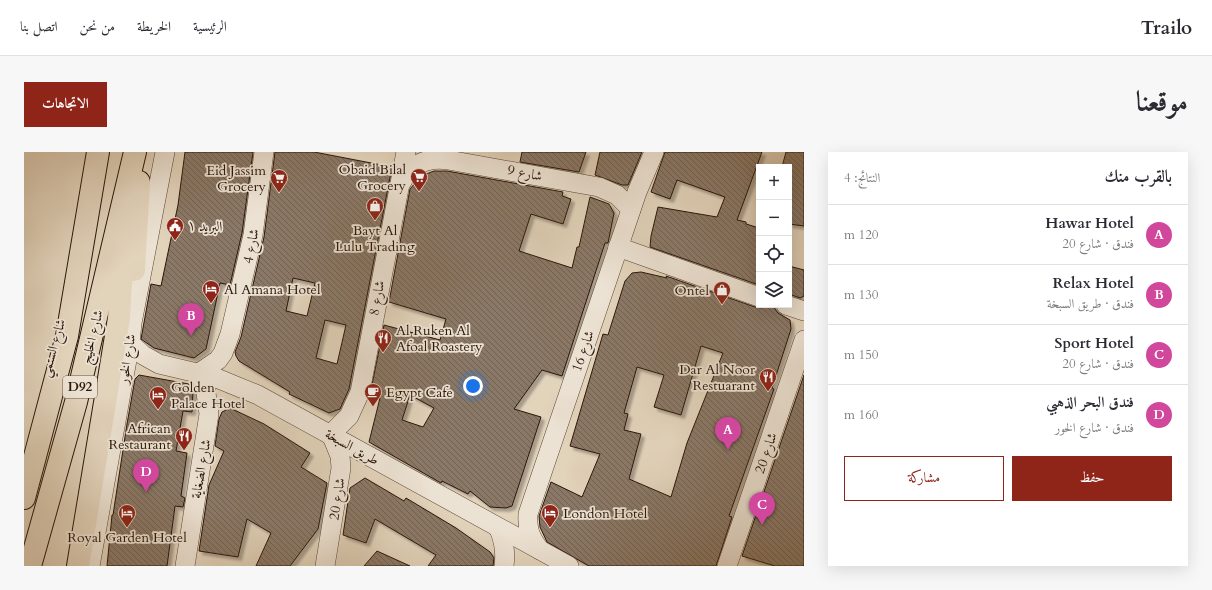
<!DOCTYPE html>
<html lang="ar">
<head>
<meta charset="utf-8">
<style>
  :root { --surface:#fff; --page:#f7f7f7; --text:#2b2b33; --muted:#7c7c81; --line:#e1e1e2; --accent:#8f2418 }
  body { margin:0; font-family:Cardo,Amiri,serif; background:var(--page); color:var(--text); direction:rtl }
  .controls { position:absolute; right:12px; top:12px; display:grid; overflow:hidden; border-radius:0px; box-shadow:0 4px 16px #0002 }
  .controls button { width:36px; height:36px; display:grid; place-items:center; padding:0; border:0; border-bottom:1px solid var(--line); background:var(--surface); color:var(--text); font:20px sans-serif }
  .you { position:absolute; left:449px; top:234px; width:14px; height:14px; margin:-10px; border:3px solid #fff; border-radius:50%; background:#1a73e8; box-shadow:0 0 0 6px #1a73e833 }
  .badge { display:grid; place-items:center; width:26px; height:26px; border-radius:50%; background:var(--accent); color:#fff; font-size:13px; font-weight:700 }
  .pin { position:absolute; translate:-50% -33px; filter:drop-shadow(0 1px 2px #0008) }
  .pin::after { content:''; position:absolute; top:21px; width:14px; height:12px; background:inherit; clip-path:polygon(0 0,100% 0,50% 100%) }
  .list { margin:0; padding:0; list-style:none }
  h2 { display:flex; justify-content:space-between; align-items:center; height:52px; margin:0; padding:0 16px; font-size:17px }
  h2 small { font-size:13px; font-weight:400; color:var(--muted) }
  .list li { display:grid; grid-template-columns:26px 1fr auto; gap:12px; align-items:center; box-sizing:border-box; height:60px; padding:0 16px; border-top:1px solid var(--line) }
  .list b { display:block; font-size:15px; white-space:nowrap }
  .list p { margin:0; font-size:13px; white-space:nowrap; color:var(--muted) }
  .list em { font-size:13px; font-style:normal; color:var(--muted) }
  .actions { display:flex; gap:8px; padding:12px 16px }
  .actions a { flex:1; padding:9px 0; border:1px solid var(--accent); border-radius:0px; text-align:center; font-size:14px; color:var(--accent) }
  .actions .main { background:var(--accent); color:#fff }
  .icon { flex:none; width:22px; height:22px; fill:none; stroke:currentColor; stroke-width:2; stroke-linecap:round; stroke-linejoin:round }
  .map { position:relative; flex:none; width:780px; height:414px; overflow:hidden; direction:ltr; border-radius:0px }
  header { display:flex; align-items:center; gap:24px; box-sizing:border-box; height:56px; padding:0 20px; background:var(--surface); border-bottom:1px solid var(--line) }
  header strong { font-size:19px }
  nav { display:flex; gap:22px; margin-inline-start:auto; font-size:14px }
  .intro { display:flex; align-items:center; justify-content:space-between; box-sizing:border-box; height:96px; padding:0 24px }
  h1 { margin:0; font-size:28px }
  .button { padding:10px 18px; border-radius:0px; background:var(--accent); color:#fff; font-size:14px; font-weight:700 }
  main { display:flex; gap:24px; padding:0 24px }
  aside { flex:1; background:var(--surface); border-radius:0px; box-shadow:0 4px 16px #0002 }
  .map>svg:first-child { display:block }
  .building { fill:url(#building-back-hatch); stroke:#2b1609; fill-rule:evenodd; filter:url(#shadow) }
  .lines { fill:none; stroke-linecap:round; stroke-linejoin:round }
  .minor-casing { stroke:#594536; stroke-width:20 }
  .major-casing { stroke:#2b1609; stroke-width:24 }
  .minor { stroke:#ece2d3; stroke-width:19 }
  .major { stroke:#e2d3bb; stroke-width:22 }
  .labels { text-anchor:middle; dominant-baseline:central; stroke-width:3.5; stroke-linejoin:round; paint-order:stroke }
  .shield { fill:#ece2d3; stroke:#655346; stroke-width:1 }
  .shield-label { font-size:13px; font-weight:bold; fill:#2b1609 }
  .poi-label { font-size:14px; fill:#2b1609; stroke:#ece2d3; text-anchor:start }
  .street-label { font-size:14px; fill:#2b1609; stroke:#ece2d3 }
</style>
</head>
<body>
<header>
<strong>Trailo</strong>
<nav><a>الرئيسية</a><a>الخريطة</a><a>من نحن</a><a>اتصل بنا</a></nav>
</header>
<div class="intro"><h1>موقعنا</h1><a class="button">الاتجاهات</a></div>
<main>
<aside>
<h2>بالقرب منك<small>النتائج: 4</small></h2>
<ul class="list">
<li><span class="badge" style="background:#d1479c">A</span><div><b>Hawar Hotel</b><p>فندق · شارع 20</p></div><em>120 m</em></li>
<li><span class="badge" style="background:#d1479c">B</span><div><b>Relax Hotel</b><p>فندق · طريق السبخة</p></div><em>130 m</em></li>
<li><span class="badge" style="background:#d1479c">C</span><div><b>Sport Hotel</b><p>فندق · شارع 20</p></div><em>150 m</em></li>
<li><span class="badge" style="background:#d1479c">D</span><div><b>فندق البحر الذهبي</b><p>فندق · شارع الخور</p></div><em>160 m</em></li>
</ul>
<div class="actions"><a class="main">حفظ</a><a>مشاركة</a></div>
</aside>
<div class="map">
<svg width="780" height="414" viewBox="0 0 780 414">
  <defs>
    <pattern id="building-back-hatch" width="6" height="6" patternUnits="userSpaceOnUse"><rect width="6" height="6" fill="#8a7866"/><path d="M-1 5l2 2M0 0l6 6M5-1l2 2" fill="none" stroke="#716152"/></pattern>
    <filter id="shadow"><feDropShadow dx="3.5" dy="3.5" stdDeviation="1" flood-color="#0004"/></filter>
  </defs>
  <rect width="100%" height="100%" fill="#e2d3bb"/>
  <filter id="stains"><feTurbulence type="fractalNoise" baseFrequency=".005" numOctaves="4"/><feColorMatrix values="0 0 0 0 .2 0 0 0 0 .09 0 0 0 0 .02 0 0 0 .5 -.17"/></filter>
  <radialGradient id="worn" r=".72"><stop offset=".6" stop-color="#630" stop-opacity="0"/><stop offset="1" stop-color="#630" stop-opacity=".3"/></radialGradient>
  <g class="building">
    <polygon points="161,0 229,0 218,81 206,133 196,131 182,197 170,206 130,196 117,187 127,132 137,134 154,53"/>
    <path d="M251,0H290L368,15L325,237L316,257L305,261L265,242L266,240L215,209L212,204L211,200L217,185L240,85ZM269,126L291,131L283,164L262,159ZM301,168L322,173L313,212L292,206Z"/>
    <polygon points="498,0 562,0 555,20 496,10"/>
    <polygon points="576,0 618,0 604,33 598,33 571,23"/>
    <polygon points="641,0 738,0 713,68 722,70 722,72 735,76 735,133 626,95 627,84 634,55 693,65 701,45 653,28 646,47 627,40"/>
    <polygon points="762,0 780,0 780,74 765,72 765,15 758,15"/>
    <path d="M410,19H423L539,40L538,44L547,47L539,72L507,62L495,99L548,116L553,95H555L566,45L585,52L590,61L584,91H581L538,224L518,218L490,257L517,265L488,354L482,356L466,355L446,339L444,342L418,329L417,331L345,290L356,246L346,243L360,173L416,188L422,167L365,150L386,37L397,24ZM386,243L410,256L399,275L378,268Z"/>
    <polygon points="765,114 780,118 780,144 776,146 765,142"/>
    <path d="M617,120L643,126L642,124L731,155L737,156L742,153L749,154L754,161L766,168L767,177L748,236L750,237L705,364L708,365L692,414H565L523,390L516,375L515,364L527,330L558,345L576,302L546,294L579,182L584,183L601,129L608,121ZM677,194L699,201L663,291L647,345L605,327L617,282L600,278L604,262L600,261L613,215L640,223L630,255L657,263Z"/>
    <polygon points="115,223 165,232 169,238 168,260 159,259 152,299 163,301 157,344 161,346 159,355 151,354 143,414 83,414 88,363 89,363 103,272 111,227"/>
    <polygon points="780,223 780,414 751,414 718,404"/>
    <polygon points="206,256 240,272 286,301 277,315 303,331 294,377 266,414 232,414 247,381 223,367 214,405 175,399 185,333 200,299 191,294 195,267 198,260"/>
    <polygon points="341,326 380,349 382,346 432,376 466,400 470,406 469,414 404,414 412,403 351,367 342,391 319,383 326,336"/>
    <polygon points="353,399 386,414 340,414"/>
  </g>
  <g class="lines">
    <defs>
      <g id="minor">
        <path d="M377,31C387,12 403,5 424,8L575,35L593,43L607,57"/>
        <polyline points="594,95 735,145"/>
        <polyline points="762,153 780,159"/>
        <polyline points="106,191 119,203 135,212 190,225 234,243 545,414"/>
        <path d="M475,377C480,389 482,400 480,414"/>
        <path d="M516,398C506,386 503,377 504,362L613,40L630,0"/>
        <polyline points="66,414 106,191 108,171 141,0"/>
        <polyline points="161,414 185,262 181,234 175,221 194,208 199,201 206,182 229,83 240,0"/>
        <polyline points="301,414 317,316 316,304 307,282 325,264 336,240 382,0"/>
        <polyline points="703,414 780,188"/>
      </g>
      <g id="major">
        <polyline points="110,118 115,30"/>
        <polyline points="0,346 43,184 74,0"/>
        <polyline points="6,414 52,250 111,0"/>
        <polyline points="54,414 95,166 99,97"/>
      </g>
    </defs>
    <use href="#minor" class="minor-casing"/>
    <use href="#major" class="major-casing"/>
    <use href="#minor" class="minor"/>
    <use href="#major" class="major"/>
  </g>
  <defs>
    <symbol id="supermarket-pin" viewBox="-11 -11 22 30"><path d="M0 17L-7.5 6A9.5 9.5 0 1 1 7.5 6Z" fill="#8f2418" stroke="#ece2d3"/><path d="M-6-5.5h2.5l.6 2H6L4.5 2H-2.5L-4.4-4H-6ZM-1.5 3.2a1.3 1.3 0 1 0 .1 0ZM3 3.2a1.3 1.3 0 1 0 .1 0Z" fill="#fff"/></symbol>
    <symbol id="shop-pin" viewBox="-11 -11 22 30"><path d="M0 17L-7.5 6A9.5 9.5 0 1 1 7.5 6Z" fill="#8f2418" stroke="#ece2d3"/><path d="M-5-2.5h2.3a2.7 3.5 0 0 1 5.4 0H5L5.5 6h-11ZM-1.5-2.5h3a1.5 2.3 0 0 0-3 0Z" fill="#fff"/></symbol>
    <symbol id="civic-pin" viewBox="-11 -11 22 30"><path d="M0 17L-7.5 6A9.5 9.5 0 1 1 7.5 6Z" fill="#8f2418" stroke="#ece2d3"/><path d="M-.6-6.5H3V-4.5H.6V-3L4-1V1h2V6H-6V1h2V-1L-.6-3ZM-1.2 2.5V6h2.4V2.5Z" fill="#fff"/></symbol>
    <symbol id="hotel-pin" viewBox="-11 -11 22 30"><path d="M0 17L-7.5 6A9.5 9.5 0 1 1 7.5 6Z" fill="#8f2418" stroke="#ece2d3"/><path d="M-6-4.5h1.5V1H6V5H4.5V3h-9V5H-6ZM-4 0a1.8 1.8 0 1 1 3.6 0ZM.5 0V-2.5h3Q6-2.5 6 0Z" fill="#fff"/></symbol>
    <symbol id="restaurant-pin" viewBox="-11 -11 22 30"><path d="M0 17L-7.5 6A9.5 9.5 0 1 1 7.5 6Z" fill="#8f2418" stroke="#ece2d3"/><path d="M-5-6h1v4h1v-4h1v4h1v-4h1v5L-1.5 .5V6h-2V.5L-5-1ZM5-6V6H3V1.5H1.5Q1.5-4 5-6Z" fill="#fff"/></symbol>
    <symbol id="cafe-pin" viewBox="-11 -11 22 30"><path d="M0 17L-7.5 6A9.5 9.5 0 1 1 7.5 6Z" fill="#8f2418" stroke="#ece2d3"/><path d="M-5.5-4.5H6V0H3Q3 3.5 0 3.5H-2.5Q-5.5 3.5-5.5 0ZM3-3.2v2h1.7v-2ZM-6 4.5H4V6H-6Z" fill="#fff"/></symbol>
  </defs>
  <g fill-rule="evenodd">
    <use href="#supermarket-pin" x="385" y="15" width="20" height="27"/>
    <use href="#supermarket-pin" x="245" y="16" width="20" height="27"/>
    <use href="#shop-pin" x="341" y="44" width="20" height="27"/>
    <use href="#civic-pin" x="141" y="64" width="20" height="27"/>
    <use href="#hotel-pin" x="177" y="127" width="20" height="27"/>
    <use href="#shop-pin" x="688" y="128" width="20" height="27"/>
    <use href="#restaurant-pin" x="349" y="176" width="20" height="27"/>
    <use href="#restaurant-pin" x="734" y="215" width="20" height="27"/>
    <use href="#cafe-pin" x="339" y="230" width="20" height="27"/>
    <use href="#hotel-pin" x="124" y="233" width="20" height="27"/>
    <use href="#restaurant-pin" x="150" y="274" width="20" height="27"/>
    <use href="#hotel-pin" x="93" y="351" width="20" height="27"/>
    <use href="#hotel-pin" x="516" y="351" width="20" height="27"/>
  </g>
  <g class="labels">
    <rect class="shield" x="39" y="224" width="34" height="22" rx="3"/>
    <g class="shield-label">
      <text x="56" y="235">D92</text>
    </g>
    <g class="poi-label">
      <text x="382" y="17" text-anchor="end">Obaid Bilal<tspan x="382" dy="16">Grocery</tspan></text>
      <text x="242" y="18" text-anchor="end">Eid Jassim<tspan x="242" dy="16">Grocery</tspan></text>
      <text x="164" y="74">البريد ١</text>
      <text x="351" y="78" text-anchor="middle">Bayt Al<tspan x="351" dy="16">Lulu Trading</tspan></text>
      <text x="200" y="137">Al Amana Hotel</text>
      <text x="685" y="138" text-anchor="end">Ontel</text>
      <text x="372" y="178">Al Ruken Al<tspan x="372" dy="16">Afoal Roastery</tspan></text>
      <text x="731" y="217" text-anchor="end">Dar Al Noor<tspan x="731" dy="16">Restuarant</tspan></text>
      <text x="147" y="235">Golden<tspan x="147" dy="16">Palace Hotel</tspan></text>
      <text x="362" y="240">Egypt Cafe</text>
      <text x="147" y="276" text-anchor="end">African<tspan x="147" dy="16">Restaurant</tspan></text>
      <text x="539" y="361">London Hotel</text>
      <text x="103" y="385" text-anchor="middle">Royal Garden Hotel</text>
    </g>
    <g class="street-label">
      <text transform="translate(501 21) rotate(11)">شارع 9</text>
      <text transform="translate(227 94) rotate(-79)">شارع 4</text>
      <text transform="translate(353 146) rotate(-80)">شارع 8</text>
      <text transform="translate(68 185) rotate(-76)">شارع الخليج</text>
      <text transform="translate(29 196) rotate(-74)">شارع الستمي</text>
      <text transform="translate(559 199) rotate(-71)">شارع 16</text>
      <text transform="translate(103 207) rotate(-81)">شارع الخور</text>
      <text transform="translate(328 295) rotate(29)">طريق السبخة</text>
      <text transform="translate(742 301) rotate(-71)">شارع 20</text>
      <text transform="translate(177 317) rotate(-80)">شارع الضغاية</text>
      <text transform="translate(313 347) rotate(-81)">شارع 20</text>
    </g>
  </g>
  <rect width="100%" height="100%" filter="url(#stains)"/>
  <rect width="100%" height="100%" fill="url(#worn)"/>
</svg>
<div class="controls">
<button>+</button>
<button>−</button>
<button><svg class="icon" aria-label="locate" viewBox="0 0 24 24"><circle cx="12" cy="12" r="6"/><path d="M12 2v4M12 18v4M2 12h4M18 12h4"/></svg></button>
<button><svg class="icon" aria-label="layers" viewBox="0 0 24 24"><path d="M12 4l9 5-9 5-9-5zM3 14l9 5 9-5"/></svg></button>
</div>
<div class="you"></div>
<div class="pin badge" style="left:704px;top:298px;background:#d1479c">A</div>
<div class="pin badge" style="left:167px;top:184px;background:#d1479c">B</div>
<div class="pin badge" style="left:738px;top:373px;background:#d1479c">C</div>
<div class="pin badge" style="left:122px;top:340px;background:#d1479c">D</div>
</div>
</main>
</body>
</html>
